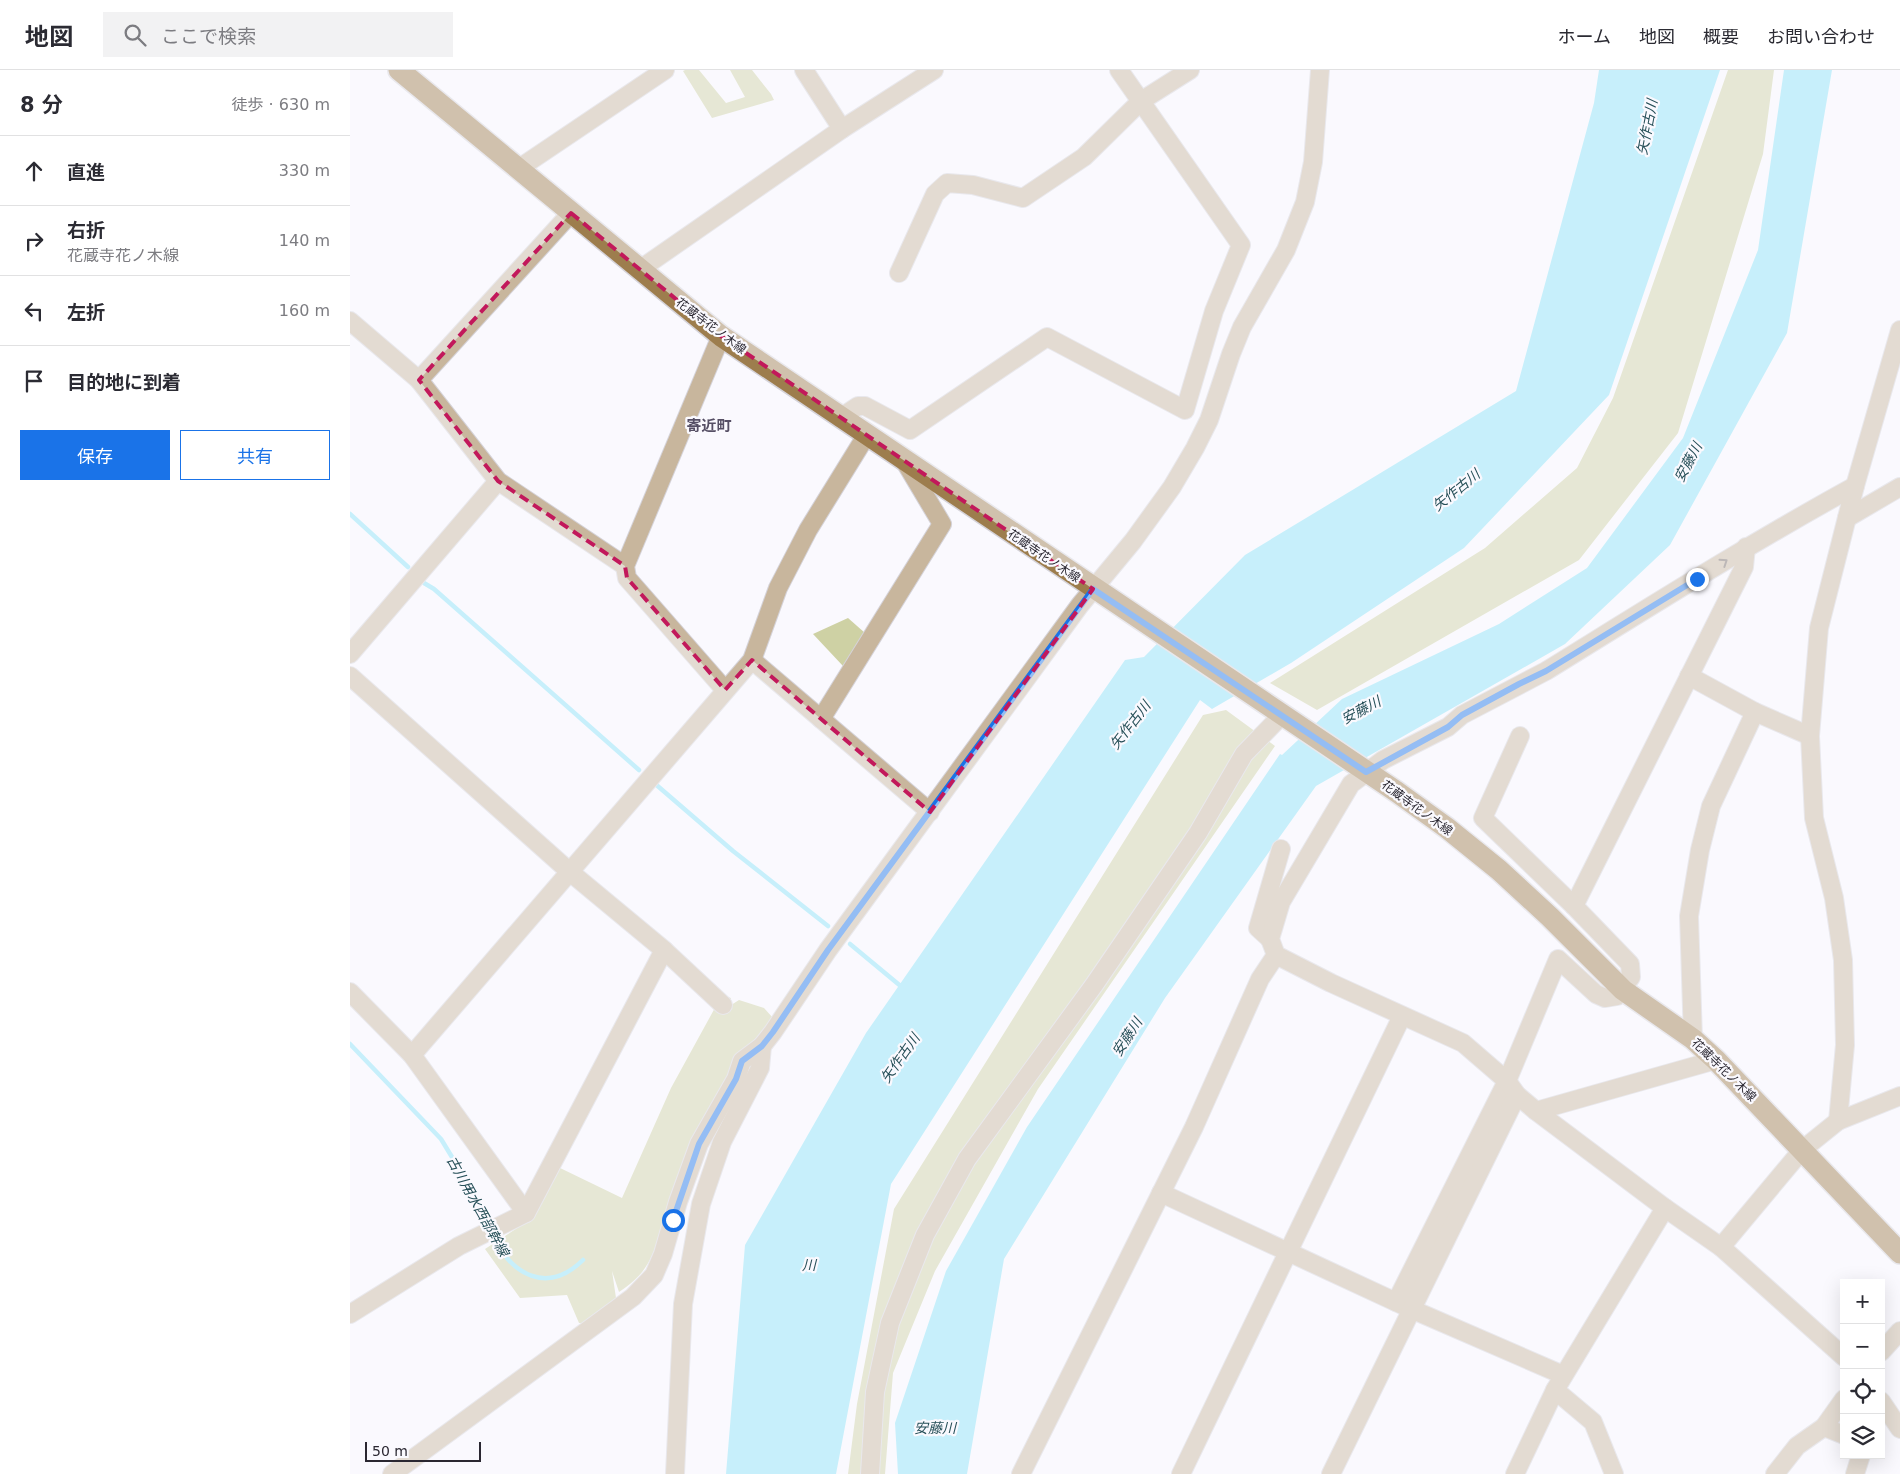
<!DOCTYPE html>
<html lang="ja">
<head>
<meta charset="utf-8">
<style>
  :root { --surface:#fff; --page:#f2f2f3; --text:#2b2b33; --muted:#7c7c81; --line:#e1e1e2; --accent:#1a73e8 }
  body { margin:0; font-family:"DejaVu Sans","Noto Sans JP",sans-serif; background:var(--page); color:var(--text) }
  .controls { position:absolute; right:15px; bottom:15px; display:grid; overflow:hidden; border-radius:0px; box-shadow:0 5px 20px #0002 }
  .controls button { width:45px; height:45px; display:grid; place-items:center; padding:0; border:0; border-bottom:1px solid var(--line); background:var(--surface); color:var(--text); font:25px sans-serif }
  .scale { position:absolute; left:15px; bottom:12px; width:116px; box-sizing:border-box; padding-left:5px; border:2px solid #2a2731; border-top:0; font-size:14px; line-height:18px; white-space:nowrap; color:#2a2731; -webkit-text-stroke:4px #faf9fe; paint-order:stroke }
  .stop { position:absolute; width:15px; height:15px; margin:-11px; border:4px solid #1a73e8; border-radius:50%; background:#fff }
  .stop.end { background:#1a73e8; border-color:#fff; box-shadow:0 1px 5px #0008 }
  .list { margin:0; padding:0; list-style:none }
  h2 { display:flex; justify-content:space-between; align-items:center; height:65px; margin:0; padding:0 20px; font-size:21px }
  h2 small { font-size:16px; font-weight:400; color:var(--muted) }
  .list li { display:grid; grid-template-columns:32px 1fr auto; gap:15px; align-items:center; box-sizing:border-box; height:70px; padding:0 20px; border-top:1px solid var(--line) }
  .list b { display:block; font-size:19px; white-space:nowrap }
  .list p { margin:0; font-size:16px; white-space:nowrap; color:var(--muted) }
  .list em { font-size:16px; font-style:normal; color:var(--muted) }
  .actions { display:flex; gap:10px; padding:15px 20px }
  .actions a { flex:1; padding:11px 0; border:1px solid var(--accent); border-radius:0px; text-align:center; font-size:18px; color:var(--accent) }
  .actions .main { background:var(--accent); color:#fff }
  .icon { flex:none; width:28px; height:28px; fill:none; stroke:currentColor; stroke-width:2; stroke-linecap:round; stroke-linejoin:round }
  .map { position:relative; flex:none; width:1550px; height:1404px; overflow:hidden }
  header { display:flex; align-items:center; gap:30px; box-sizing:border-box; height:70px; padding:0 25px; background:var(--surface); border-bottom:1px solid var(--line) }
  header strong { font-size:24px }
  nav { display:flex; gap:28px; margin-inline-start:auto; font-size:18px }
  .search { width:350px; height:45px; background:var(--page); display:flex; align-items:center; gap:12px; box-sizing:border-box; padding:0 18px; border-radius:0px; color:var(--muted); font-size:19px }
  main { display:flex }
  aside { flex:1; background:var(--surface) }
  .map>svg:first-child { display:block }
  .green { fill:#ced1a4 }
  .water { fill:#8ae3f8 }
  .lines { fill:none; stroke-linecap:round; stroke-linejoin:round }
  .stream { stroke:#8ae3f8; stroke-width:4.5 }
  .minor-casing { stroke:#d5d3d9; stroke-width:20 }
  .major-casing { stroke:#d5d3d9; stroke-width:24 }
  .minor { stroke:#c8b69d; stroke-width:18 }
  .major { stroke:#9d7d4d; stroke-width:21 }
  .oneway { stroke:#716762 }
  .route { stroke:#1a73e8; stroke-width:6 }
  .marked { fill:none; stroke:#c2185b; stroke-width:4; stroke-dasharray:10 6; stroke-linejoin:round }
  .labels { text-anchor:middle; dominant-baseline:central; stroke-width:4.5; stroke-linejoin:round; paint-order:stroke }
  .street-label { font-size:12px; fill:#2a2731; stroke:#faf9fe }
  .water-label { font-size:14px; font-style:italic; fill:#264f58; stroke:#faf9fe }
  .quarter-label { font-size:15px; font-weight:bold; fill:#564f65; stroke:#faf9fe }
</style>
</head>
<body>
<header>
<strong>地図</strong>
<div class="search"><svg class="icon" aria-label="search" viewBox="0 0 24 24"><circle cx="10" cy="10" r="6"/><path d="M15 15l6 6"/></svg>ここで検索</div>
<nav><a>ホーム</a><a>地図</a><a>概要</a><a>お問い合わせ</a></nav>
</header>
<main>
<aside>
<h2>8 分<small>徒歩 · 630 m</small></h2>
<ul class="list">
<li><svg class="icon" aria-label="ahead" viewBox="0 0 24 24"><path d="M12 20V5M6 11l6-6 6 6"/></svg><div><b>直進</b></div><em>330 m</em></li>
<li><svg class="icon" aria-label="right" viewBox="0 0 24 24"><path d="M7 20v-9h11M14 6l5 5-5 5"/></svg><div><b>右折</b><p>花蔵寺花ノ木線</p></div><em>140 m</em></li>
<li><svg class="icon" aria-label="left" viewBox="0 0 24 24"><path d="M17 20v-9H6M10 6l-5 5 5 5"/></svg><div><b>左折</b></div><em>160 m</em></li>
<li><svg class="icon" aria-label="arrive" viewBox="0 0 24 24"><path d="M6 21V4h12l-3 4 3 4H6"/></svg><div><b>目的地に到着</b></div></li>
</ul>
<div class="actions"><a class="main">保存</a><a>共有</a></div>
</aside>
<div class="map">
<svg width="1550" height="1404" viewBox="0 0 1550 1404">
  <rect width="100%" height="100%" fill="#faf9fe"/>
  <g class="green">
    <polygon points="335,0 349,0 376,33 395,27 380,0 402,0 421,24 424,30 362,48 333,1"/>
    <polygon points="1378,0 1424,0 1413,84 1328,363 1229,490 967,640 920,613 1135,478 1227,398 1263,328"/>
    <polygon points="498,548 515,563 493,596 463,564"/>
    <polygon points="876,640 925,676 688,1019 585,1201 543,1303 535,1404 498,1404 507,1334 544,1139 853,645"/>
    <path d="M372,925L381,928L378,937L389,930L414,938L423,948C382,1001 354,1065 323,1125C303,1165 313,1194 269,1222L262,1201L266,1228L237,1253H229L217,1225L170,1228L135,1179L181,1149L208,1097L272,1128L321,1018Z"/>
  </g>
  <g class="water">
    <polygon points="1249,0 1370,0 1259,325 1114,478 941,593 862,639 850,630 541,1114 486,1404 376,1404 395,1175 516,963 775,590 794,587 895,485 1166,321 1244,33"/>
    <polygon points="1434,0 1482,0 1437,263 1320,475 1215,574 966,716 815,928 654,1189 617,1404 548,1404 545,1353 596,1201 677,1057 930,684 932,685 992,629 1149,554 1237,498 1333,368 1408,180"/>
  </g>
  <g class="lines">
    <g class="stream">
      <polyline points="0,444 58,497"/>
      <polyline points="71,509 74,513 84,519 289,700"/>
      <polyline points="303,712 383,781 478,856"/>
      <polyline points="500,874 553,918"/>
      <polyline points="0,974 91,1069 122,1120 140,1158"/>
      <path d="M143,1165C161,1205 197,1225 233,1190"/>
    </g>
    <defs>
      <g id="minor">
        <polyline points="454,0 492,59"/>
        <polyline points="168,99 315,0"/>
        <polyline points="289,200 492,59 584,0"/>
        <polyline points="549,203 585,124 597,113 623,115 673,128 734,87 791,31 840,0"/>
        <polyline points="0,251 69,310 148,411 275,496"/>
        <polyline points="371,266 275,496 277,508 375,620"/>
        <polyline points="69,310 221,143"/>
        <polyline points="490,348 508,336 515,336 560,360 697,267 835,340 864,241 891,175 769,0"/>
        <polyline points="1497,448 1550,417"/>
        <polyline points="0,584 148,411"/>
        <polyline points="402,590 580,742"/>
        <polyline points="0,606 220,802 314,880 373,935"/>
        <polyline points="1339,606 1405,642 1460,666"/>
        <polyline points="471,649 592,454 555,392"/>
        <polyline points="1224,836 1394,497 1396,477"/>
        <polyline points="920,869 908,858 931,779"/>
        <polyline points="0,922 62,985 176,1143"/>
        <polyline points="1343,969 1339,846 1350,780 1361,736 1405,642"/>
        <polyline points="62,985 402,590 428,518 458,460 516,366"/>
        <polyline points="1186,1041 1366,990"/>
        <polyline points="1488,1051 1495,975 1493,890 1484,828 1464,748 1460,666 1469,558 1505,416 1550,260"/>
        <polyline points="811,1123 1061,1239 1213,1305"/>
        <polyline points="1371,1177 1452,1080 1488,1051 1550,1026"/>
        <polyline points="1046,1232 1157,1011 1208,889 1246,924 1255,928 1267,926 1281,907 1280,894 1224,836 1133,748 1170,666"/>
        <polyline points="0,1244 109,1176 176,1143 314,880"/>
        <polyline points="1531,1282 1550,1261"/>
        <path d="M1494,1287L1371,1177L1315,1138L1186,1041L1167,1025L1157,1011L1113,973L981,913L926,885L920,869L931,832L1001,714L1033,690L1098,657L1112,645L1196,601C1298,538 1399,474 1505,416"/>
        <polyline points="1531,1331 1550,1359"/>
        <polyline points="1474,1357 1494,1365"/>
        <polyline points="42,1404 283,1227 304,1205 313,1184 328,1132 349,1074 386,1009 392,991 412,976 423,962 478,880 730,535 783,471 822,417 845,378 859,350 881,284 892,257 936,180 955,132 963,92 970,0"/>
        <polyline points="325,1404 333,1234 351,1134 372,1072 410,998 412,976"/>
        <polyline points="520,1404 525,1322 540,1253 575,1165 617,1089 744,915 848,763 894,684 932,645"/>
        <polyline points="671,1404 844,1057 910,909 926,885"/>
        <polyline points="831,1404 1052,946"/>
        <polyline points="981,1404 1167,1025"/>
        <polyline points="1165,1404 1205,1320"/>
        <polyline points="1264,1404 1243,1352 1205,1320 1315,1138"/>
        <polyline points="1425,1404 1447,1376 1474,1357 1494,1329"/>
        <polyline points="1505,1404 1511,1385"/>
      </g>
      <polyline id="major" points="49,0 371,266 1047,722 1097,758 1149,800 1200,847 1273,920 1343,969 1366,990 1550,1183"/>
    </defs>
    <use href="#minor" class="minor-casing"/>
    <use href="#major" class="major-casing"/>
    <use href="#minor" class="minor"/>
    <use href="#major" class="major"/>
  </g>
  <defs><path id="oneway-chevron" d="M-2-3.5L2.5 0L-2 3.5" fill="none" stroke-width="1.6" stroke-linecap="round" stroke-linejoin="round" transform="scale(1.25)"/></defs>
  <use class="oneway" href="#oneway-chevron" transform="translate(1374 492) rotate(-34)"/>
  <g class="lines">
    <polyline class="route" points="323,1150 349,1074 386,1009 392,991 412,976 423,962 478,880 743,519 1016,702 1098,657 1112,645 1169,614 1196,601 1347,509"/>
  </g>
  <path d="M0 0H1550V1404H0ZM221,143L371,266L743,519L580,742L402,590L375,620L277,508L275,496L148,411L69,310Z" fill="#faf9fe" fill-opacity=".55" fill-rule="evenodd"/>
  <path class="marked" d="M221,143L371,266L743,519L580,742L402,590L375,620L277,508L275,496L148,411L69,310Z"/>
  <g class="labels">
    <g class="street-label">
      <text transform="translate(361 256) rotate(37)">花蔵寺花ノ木線</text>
      <text transform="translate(694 486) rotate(34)">花蔵寺花ノ木線</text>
      <text transform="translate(1067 738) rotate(36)">花蔵寺花ノ木線</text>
      <text transform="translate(1374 1000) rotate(44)">花蔵寺花ノ木線</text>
    </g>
    <g class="water-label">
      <text transform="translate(1297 57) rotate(-79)">矢作古川</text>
      <text transform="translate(1338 392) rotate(-62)">安藤川</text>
      <text transform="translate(1106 420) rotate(-39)">矢作古川</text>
      <text transform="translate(1011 640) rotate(-28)">安藤川</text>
      <text transform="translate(780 655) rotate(-52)">矢作古川</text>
      <text transform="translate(777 967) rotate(-57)">安藤川</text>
      <text transform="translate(550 988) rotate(-55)">矢作古川</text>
      <text transform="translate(128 1136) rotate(61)">古川用水西部幹線</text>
      <text x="459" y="1195">川</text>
      <text x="585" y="1358">安藤川</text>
    </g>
    <g class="quarter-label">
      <text x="359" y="356">寄近町</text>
    </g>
  </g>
</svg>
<div class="controls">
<button>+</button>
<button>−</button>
<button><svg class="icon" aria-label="locate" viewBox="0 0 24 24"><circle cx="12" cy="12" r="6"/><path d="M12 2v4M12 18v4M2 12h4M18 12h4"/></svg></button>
<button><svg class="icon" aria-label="layers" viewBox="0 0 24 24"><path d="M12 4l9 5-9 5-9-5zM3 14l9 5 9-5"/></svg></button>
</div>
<div class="scale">50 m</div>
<div class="stop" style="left:323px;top:1150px"></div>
<div class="stop end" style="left:1347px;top:509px"></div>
</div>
</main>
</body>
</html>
